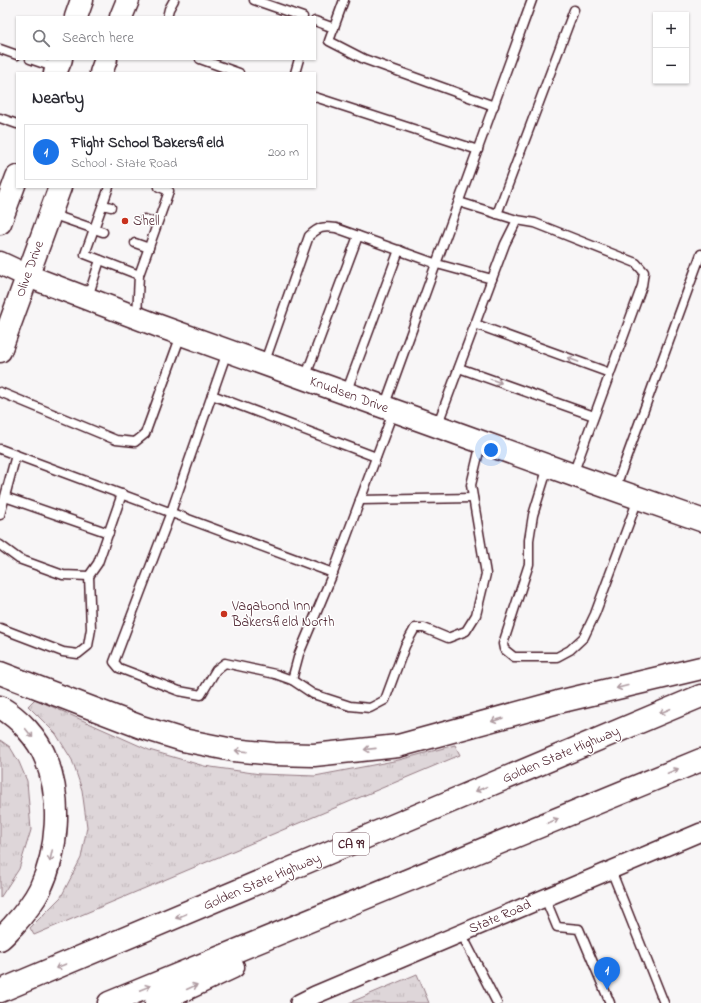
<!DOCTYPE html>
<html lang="en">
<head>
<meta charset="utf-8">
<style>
  :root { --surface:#fff; --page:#f2f2f3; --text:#2b2b33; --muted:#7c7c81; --line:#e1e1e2; --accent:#1a73e8 }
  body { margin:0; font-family:"Indie Flower",sans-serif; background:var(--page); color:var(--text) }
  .controls { position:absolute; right:12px; top:12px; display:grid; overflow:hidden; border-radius:0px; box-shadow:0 1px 3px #0004 }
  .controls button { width:36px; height:36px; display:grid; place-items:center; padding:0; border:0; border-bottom:1px solid var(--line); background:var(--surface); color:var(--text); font:20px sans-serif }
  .you { position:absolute; left:491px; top:450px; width:14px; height:14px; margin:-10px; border:3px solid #fff; border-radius:50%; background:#1a73e8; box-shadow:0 0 0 6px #1a73e833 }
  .badge { display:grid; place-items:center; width:26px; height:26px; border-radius:50%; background:var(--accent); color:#fff; font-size:13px; font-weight:700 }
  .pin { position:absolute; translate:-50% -33px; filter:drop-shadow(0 1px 2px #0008) }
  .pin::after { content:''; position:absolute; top:21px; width:14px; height:12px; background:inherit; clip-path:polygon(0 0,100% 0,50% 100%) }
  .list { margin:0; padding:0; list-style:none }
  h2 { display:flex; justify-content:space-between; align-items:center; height:52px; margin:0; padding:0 16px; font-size:17px }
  h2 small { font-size:13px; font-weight:400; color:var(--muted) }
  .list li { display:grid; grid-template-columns:26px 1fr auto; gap:12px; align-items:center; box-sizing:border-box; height:56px; margin:0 8px 8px; padding:0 8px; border:1px solid var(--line); border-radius:0px }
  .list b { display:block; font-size:15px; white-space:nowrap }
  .list p { margin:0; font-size:13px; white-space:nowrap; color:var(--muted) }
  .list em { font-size:13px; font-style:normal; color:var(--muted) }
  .icon { flex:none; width:22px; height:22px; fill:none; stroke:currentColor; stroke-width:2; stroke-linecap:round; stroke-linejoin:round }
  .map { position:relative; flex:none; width:701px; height:1003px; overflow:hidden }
  .search { position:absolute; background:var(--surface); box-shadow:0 1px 3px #0004; left:16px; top:16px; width:300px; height:44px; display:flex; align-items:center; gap:10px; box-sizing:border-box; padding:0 14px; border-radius:0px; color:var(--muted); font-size:15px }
  .panel { position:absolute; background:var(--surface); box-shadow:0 1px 3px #0004; left:16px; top:72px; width:300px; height:116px; border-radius:0px }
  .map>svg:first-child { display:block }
  .grass { fill:url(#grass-tufts); stroke:#947a82 }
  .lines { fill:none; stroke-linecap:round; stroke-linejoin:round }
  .lane-casing { stroke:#4a1f2b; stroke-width:11 }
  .street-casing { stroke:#4a1f2b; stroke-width:20 }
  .secondary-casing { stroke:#4a1f2b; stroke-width:25 }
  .highway-casing { stroke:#4a1f2b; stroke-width:25 }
  .lane { stroke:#fff; stroke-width:8 }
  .street { stroke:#fff; stroke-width:17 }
  .secondary { stroke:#fff; stroke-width:22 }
  .highway { stroke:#fff; stroke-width:22 }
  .oneway { stroke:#ae9aa0 }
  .poi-dot { fill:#c8321e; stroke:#fff; stroke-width:1.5 }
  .labels { text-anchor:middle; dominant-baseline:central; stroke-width:3; stroke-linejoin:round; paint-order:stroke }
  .shield { fill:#fff; stroke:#80626b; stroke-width:1 }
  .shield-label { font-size:13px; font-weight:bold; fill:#4a1f2b }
  .poi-label { font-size:14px; fill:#4a1f2b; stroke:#fff; text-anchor:start }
  .street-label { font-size:14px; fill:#4a1f2b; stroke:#fff }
</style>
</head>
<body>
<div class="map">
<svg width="701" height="1003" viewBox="0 0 701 1003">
  <defs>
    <pattern id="grass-tufts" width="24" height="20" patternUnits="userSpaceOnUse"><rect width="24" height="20" fill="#ded6d9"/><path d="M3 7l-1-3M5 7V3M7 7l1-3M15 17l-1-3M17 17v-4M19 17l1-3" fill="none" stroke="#c0b7ba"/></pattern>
  </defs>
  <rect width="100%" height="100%" fill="#f8f6f7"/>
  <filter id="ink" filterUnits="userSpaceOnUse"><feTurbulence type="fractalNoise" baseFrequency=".025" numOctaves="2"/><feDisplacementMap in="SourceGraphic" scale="8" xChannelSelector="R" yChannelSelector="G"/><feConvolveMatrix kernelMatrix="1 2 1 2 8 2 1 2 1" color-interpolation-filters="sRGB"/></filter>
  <g filter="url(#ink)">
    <g class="grass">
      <polygon points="35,699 149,750 204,766 260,774 315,776 399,760 455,745 460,755 34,935 30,928 61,897 81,858 87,827 82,790 72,760 56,734 28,706"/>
      <polygon points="0,740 10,747 19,762 27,781 31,830 19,869 0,898"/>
      <polygon points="417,974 429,1003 349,1003"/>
    </g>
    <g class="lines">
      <defs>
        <g id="lane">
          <polyline points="254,0 303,17"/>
          <polyline points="344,0 329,41 364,59 494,106"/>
          <polyline points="167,17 169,9 174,0"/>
          <polyline points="315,21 334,28"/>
          <polyline points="0,49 17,55"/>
          <polyline points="30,59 56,68"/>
          <polyline points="200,59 239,73"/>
          <polyline points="295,73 299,59"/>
          <polyline points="315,97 478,150"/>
          <polyline points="0,118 17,124"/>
          <polyline points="109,187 85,254 139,275"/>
          <polyline points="459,202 517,220"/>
          <polyline points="103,205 111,207"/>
          <polyline points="51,214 103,232"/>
          <polyline points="497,214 574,10"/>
          <polyline points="144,219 157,223"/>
          <polyline points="135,243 149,248"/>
          <polyline points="88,297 100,260"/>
          <polyline points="137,317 139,275 169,191 159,187"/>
          <polyline points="475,324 610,373"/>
          <polyline points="227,352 171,512 114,662 119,668 179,691 201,695 216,670 225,663 275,674 292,680 299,654 333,573"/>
          <path d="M264,364L309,236C319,227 323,226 336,228L437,264L492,279"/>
          <polyline points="459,368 594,416"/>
          <polyline points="305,378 358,236"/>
          <polyline points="0,392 116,440 135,442 145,434 181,335"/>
          <polyline points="346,393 399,250"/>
          <polyline points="212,395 376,457"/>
          <polyline points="384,407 532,0"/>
          <polyline points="437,426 505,244 517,220 535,223 636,263 644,272 642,286 573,474"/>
          <polyline points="0,449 333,573 393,412"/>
          <polyline points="548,467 533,515 529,540 529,564 503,644 504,649 514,657 557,657 570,650 584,637 595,614 638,499"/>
          <polyline points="615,489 701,254"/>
          <polyline points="5,497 109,533"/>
          <polyline points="360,500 473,498"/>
          <polyline points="0,515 16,455"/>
          <polyline points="0,545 19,559 63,575 89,576 98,563 122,494"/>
          <polyline points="0,628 63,652 78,654 88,646 91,629 89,576"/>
          <polyline points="292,680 313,694 350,706 370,708 385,700 405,646 415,628 424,628 448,638 466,631 476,615 486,574 471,485 481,443"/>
          <polyline points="611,870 664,1003"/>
          <polyline points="545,898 557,927 579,929 610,1003"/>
          <polyline points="461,933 497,1003"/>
        </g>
        <polyline id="street" points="299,1003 315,995 701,832"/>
        <g id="secondary">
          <polyline points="76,17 82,0"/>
          <polyline points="121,17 128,0"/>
          <polyline points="55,73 61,59"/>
          <polyline points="101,73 106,59"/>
          <polyline points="0,223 17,177"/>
          <polyline points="0,263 28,276 159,326 573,475 701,520"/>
          <polyline points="0,351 60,187"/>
        </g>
        <g id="highway">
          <polyline points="0,673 141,727 183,740 233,750 274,754 314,755 398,746 558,702 701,668"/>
          <path d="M0,707C19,718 38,738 46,759C62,799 58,851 40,889C33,903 23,915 13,926C9,930 5,935 0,939"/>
          <polyline points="0,991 701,696"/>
          <polyline points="109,1003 701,760"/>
          <polyline points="156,1003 233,967"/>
        </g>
      </defs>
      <use href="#lane" class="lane-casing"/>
      <use href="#street" class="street-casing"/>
      <use href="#secondary" class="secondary-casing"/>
      <use href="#highway" class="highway-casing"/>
      <use href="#lane" class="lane"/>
      <use href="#street" class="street"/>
      <use href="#secondary" class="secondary"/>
      <use href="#highway" class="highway"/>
    </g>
    <defs><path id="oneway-shaft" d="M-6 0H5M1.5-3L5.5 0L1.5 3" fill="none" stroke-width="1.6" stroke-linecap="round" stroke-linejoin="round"/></defs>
    <g class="oneway">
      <use href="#oneway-shaft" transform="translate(573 360) rotate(-160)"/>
      <use href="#oneway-shaft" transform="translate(496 381) rotate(20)"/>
      <use href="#oneway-shaft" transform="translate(622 687) rotate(166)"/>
      <use href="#oneway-shaft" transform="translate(665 711) rotate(157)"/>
      <use href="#oneway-shaft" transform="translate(497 720) rotate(164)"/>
      <use href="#oneway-shaft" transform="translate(29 733) rotate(51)"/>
      <use href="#oneway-shaft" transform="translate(370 749) rotate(174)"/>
      <use href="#oneway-shaft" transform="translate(241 751) rotate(-174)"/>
      <use href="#oneway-shaft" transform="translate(673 771) rotate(-23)"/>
      <use href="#oneway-shaft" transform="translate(481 789) rotate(157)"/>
      <use href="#oneway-shaft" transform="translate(553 821) rotate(-23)"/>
      <use href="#oneway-shaft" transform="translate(51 856) rotate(102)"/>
      <use href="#oneway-shaft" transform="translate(181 916) rotate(157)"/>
      <use href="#oneway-shaft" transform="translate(61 966) rotate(158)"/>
      <use href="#oneway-shaft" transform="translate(192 987) rotate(-25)"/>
      <use href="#oneway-shaft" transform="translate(145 988) rotate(-22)"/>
    </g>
  </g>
  <g class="poi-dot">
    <circle cx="125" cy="221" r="4"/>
    <circle cx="224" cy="614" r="4"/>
  </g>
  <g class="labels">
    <rect class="shield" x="333" y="833" width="36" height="22" rx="3"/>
    <g class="shield-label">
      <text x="351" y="844">CA 99</text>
    </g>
    <g class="poi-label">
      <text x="133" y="221">Shell</text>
      <text x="232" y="606">Vagabond Inn<tspan x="232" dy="16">Bakersfield North</tspan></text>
    </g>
    <g class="street-label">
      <text transform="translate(30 269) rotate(-70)">Olive Drive</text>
      <text transform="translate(349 395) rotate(20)">Knudsen Drive</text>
      <text transform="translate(561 755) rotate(-23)">Golden State Highway</text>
      <text transform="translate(262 882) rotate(-23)">Golden State Highway</text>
      <text transform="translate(500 917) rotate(-23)">State Road</text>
    </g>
  </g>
</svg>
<div class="controls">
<button>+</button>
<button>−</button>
</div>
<div class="you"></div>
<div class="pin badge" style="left:607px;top:990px">1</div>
<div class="search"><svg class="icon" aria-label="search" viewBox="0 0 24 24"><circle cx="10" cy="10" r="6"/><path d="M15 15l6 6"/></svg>Search here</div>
<section class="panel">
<h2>Nearby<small></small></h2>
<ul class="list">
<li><span class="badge">1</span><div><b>Flight School Bakersfield</b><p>School · State Road</p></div><em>200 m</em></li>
</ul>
</section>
</div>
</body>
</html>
